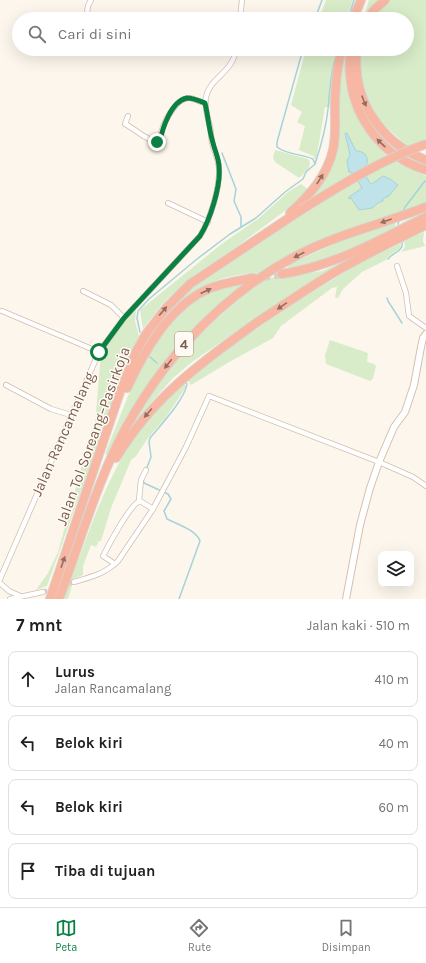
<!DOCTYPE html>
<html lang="id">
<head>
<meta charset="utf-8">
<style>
  :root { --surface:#fff; --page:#f2f2f2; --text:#202124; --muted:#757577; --line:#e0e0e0; --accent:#0b8043 }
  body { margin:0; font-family:Karla,sans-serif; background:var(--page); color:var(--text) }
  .controls { position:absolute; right:12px; bottom:12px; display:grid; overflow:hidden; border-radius:8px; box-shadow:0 4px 16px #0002 }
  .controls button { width:36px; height:36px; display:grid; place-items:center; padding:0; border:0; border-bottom:1px solid var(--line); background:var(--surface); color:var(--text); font:20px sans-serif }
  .stop { position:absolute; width:12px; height:12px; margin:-9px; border:3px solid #0b8043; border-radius:50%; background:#fff }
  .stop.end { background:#0b8043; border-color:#fff; box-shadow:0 1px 4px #0008 }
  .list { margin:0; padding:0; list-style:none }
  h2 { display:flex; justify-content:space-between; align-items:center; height:52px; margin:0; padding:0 16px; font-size:17px }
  h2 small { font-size:13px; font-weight:400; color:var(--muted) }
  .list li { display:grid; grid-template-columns:26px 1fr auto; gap:12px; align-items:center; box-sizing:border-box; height:56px; margin:0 8px 8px; padding:0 8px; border:1px solid var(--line); border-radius:8px }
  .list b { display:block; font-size:15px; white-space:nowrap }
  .list p { margin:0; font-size:13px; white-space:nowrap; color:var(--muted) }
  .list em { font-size:13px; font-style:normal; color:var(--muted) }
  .icon { flex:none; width:22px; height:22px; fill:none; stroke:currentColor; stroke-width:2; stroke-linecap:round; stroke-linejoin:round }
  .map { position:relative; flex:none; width:426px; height:599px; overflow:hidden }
  .search { position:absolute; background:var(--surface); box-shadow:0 4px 16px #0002; left:12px; right:12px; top:12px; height:44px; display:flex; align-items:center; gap:10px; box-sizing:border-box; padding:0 14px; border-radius:22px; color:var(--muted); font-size:15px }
  .sheet { height:308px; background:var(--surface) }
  nav { display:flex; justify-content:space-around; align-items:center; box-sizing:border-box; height:56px; border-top:1px solid var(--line); background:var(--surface); font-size:11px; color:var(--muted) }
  nav a { display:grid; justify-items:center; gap:2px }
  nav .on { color:var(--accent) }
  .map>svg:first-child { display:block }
  .green { fill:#d8ecc9 }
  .water { fill:#bfe3e8; stroke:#a5d3da }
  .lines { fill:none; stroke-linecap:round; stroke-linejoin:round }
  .stream { stroke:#a5d3da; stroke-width:1.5 }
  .street-tunnel { stroke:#dcd0c4; stroke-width:4.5; stroke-dasharray:4.5 2; stroke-linecap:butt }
  .highway-tunnel { stroke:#dcd0c4; stroke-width:8; stroke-dasharray:8 4; stroke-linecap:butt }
  .street-casing { stroke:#d1beb0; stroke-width:6 }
  .secondary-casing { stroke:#d6c0b0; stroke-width:8 }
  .highway-casing { stroke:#dad1cd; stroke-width:10 }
  .street { stroke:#fff; stroke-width:4.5 }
  .secondary { stroke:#fff; stroke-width:6 }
  .highway { stroke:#f7b7a3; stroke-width:8 }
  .highway-bridge-casing { stroke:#dad1cd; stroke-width:10; stroke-linecap:butt }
  .highway-bridge { stroke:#f7b7a3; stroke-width:8 }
  .oneway { fill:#936e5e }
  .route { stroke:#0b8043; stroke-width:5 }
  .labels { text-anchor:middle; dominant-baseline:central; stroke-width:3; stroke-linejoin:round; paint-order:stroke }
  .shield { fill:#fffaf3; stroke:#a28b7f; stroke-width:1 }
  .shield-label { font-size:14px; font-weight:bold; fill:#7a5c4d }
  .street-label { font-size:15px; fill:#7a5c4d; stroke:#fffaf3 }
</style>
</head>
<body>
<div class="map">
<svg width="426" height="599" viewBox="0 0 426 599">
  <rect width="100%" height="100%" fill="#fdf6ec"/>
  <g class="green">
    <polygon points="326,0 353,0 346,19 319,19"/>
    <polygon points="369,0 381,0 366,14 365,13"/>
    <polygon points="390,0 426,0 426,142 410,148 379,121 366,95 359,69 360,49 407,49 407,19 370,19 384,4"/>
    <path d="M306,49H338C333,68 331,87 331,107H325L316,160L313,156L299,150L305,126L297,122L302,112L291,105Z"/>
    <path d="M345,55H347C347,61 345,67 345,73C345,106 371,146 398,163C407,168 417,171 426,176V203L332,236L223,303L145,389L127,418L107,455L105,454L128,396L145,362L160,337L174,316L202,294L249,280L256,273C182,277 164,323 128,378L145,344L166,313L187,292L303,214L301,208L321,186L331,168L338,146L340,120L339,75Z"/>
    <polygon points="275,150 308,159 310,162 309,168 299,178 275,162 273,158"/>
    <polygon points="301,184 308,189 290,207 231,251 194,275 163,303 143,329 140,310 223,243 258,219 288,192"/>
    <polygon points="422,213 423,215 412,221 417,235 424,232 423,241 425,246 401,252 405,247 401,223"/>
    <path d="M395,222L396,228C371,241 316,272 288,267V265L343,240Z"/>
    <polygon points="401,243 400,248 389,256 386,260 362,272 343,289 338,298 335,297 337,287 332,288 281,326 273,338 231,361 191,385 187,379 212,359 302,298 360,263"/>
    <polygon points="347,260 347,261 288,296 192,362 173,378 149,405 130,431 128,430 170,366 201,333 240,298 267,278 290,276 322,271"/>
    <polygon points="136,310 135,321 139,336 126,363 99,441 47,586 36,590 48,573 58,552 83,462 95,425 101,353 129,316"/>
    <polygon points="330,340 368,353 367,361 368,362 374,364 376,366 373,379 370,381 326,364 325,355"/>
    <path d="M183,381L186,387L166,417L148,438L136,456L131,460L111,508L101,541H99L96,547L91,545L83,566V575L74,579L68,599H64C85,543 106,474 142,427C155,410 169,396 183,381Z"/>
  </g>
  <path class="water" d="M345,133H347L356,151C369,151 370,163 363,171L370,183L372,184L383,176L390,179L398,185L389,196L382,199L383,201L378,203L372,208L359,210L351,198L349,199V197L362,188L353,173L349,172L347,161L350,155Z"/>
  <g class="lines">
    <g class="stream">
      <polyline points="315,19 322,0"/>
      <polyline points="348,19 354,0"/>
      <polyline points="222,153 236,189 234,201 241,217 241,227"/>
      <path d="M315,164C321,146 326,128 328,109C330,91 330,73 336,56"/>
      <polyline points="403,212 405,207 425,181"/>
      <polyline points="399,227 398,224 400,219"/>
      <path d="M388,259C393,252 404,252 402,241"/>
      <polyline points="387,298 388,301 402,323"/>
      <path d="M140,332L137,318L138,311L149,299L197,259L230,234L256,218L285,192L303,179L306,172L315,164L313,159C302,154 287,155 277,147V142L303,49"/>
      <polyline points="150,357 157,363"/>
      <path d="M146,470L151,457L149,442L150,438C160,426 185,399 187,384L185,382"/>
      <path d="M143,479L144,483L168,494L171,499L164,511L167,519C177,524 196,530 200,541L179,599"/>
    </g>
    <polyline class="street-tunnel" points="43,592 74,582"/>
    <polyline class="highway-tunnel" points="262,277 282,274"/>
    <defs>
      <g id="street">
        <polyline points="87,13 88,6 91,0"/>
        <polyline points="240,19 242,0"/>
        <path d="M128,116L125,124C137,130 145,140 158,142C161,139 160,135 162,130C165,120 177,97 190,98C195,99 200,102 205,103"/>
        <polyline points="168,203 208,222"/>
        <polyline points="397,266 406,293 409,316 426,328"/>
        <polyline points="83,291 111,305 124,318"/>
        <polyline points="2,311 99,352"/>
        <polyline points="6,385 51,409 71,415"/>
        <polyline points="139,500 141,480 146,470"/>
        <path d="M115,564L103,556C108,546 131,503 140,501L153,509"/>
        <path d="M0,579L99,352L124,318L200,236C210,220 220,188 219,169C219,160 214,151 212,142C211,137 211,132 210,127C208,118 204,107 206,97C210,77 233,73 236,49"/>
        <path d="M74,582C91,577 105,574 118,561L153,509L186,447L209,396L379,462L413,477L426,486"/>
        <polyline points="0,583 9,591 20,596"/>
        <polyline points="10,599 43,592"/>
      </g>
      <polyline id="secondary" points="346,599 360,525 370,488 379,462 394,427 405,412 414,385 421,347 423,338 426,334"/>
      <g id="highway">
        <polyline points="353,19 361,0"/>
        <polyline points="367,19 375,9 385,0"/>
        <path d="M351,49C343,103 374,154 426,170"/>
        <path d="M357,49C351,98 380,143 426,160"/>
        <path d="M290,213C309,196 327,176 333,150C336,137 335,124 335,110C335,89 336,69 342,49"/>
        <path d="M282,274C337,265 377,241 426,217"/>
        <path d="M127,388C144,352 168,308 206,290C221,283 237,281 253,278"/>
        <path d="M116,458C152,398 200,363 256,323C282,306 308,288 335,272C364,255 395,240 426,225"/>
        <polyline points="50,599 120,392 136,352 146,334 166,308 190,284 301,210"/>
        <path d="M59,599C76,553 90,505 110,460C148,375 213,300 296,256C337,234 383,224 426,207"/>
      </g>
    </defs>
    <use href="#street" class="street-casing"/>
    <use href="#secondary" class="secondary-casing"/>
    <use href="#highway" class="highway-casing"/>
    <use href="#street" class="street"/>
    <use href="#secondary" class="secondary"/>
    <use href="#highway" class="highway"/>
    <defs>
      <path id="highway-bridge" d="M301,210C341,185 381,160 426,144"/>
    </defs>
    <use href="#highway-bridge" class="highway-bridge-casing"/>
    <use href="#highway-bridge" class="highway-bridge"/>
  </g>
  <defs><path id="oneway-solid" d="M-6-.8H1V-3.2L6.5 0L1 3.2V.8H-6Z"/></defs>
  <g class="oneway">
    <use href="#oneway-solid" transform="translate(364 101) rotate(68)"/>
    <use href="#oneway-solid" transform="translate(381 143) rotate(-136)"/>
    <use href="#oneway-solid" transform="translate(320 179) rotate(-58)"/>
    <use href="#oneway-solid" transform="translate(386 221) rotate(161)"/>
    <use href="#oneway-solid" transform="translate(299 255) rotate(153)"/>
    <use href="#oneway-solid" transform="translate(206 291) rotate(-25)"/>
    <use href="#oneway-solid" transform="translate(282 306) rotate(145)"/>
    <use href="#oneway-solid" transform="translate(163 311) rotate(-50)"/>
    <use href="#oneway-solid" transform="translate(168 364) rotate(128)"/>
    <use href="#oneway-solid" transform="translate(148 413) rotate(131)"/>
    <use href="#oneway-solid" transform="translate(63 562) rotate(-71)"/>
  </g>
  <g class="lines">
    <path class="route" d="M99,352L124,318L200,236C210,220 221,186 219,167C219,159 215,151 213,143C209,130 208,116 205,103C200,101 193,98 187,98C171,101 162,129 160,142H157"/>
  </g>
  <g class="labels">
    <rect class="shield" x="175" y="332" width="18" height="24" rx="3"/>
    <g class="shield-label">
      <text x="184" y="344">4</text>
    </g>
    <g class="street-label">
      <text transform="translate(63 434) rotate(-66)">Jalan Rancamalang</text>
      <text transform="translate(93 436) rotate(-70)">Jalan Tol Soreang–Pasirkoja</text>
    </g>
  </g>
</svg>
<div class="controls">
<button><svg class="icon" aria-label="layers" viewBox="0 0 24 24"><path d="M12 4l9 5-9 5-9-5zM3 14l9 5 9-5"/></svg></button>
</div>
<div class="stop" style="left:99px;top:352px"></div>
<div class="stop end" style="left:157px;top:142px"></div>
<div class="search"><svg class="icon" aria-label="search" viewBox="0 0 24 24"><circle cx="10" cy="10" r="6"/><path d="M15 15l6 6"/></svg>Cari di sini</div>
</div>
<section class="sheet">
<h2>7 mnt<small>Jalan kaki · 510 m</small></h2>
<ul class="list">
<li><svg class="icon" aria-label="ahead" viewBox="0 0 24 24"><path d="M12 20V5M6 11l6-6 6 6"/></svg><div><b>Lurus</b><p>Jalan Rancamalang</p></div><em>410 m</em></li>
<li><svg class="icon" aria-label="left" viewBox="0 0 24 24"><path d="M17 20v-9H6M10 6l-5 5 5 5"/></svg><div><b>Belok kiri</b></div><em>40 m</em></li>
<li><svg class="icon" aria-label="left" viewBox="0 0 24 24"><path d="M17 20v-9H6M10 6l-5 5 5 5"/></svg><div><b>Belok kiri</b></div><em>60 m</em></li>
<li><svg class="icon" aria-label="arrive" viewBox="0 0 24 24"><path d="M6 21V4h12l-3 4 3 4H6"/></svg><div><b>Tiba di tujuan</b></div></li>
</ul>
</section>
<nav>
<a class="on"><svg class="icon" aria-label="map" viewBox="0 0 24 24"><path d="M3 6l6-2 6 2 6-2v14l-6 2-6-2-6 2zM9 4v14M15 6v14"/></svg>Peta</a>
<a><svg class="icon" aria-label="directions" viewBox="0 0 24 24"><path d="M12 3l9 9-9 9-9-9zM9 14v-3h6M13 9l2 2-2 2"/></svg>Rute</a>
<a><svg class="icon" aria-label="saved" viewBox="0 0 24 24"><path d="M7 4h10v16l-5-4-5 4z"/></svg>Disimpan</a>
</nav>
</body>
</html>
